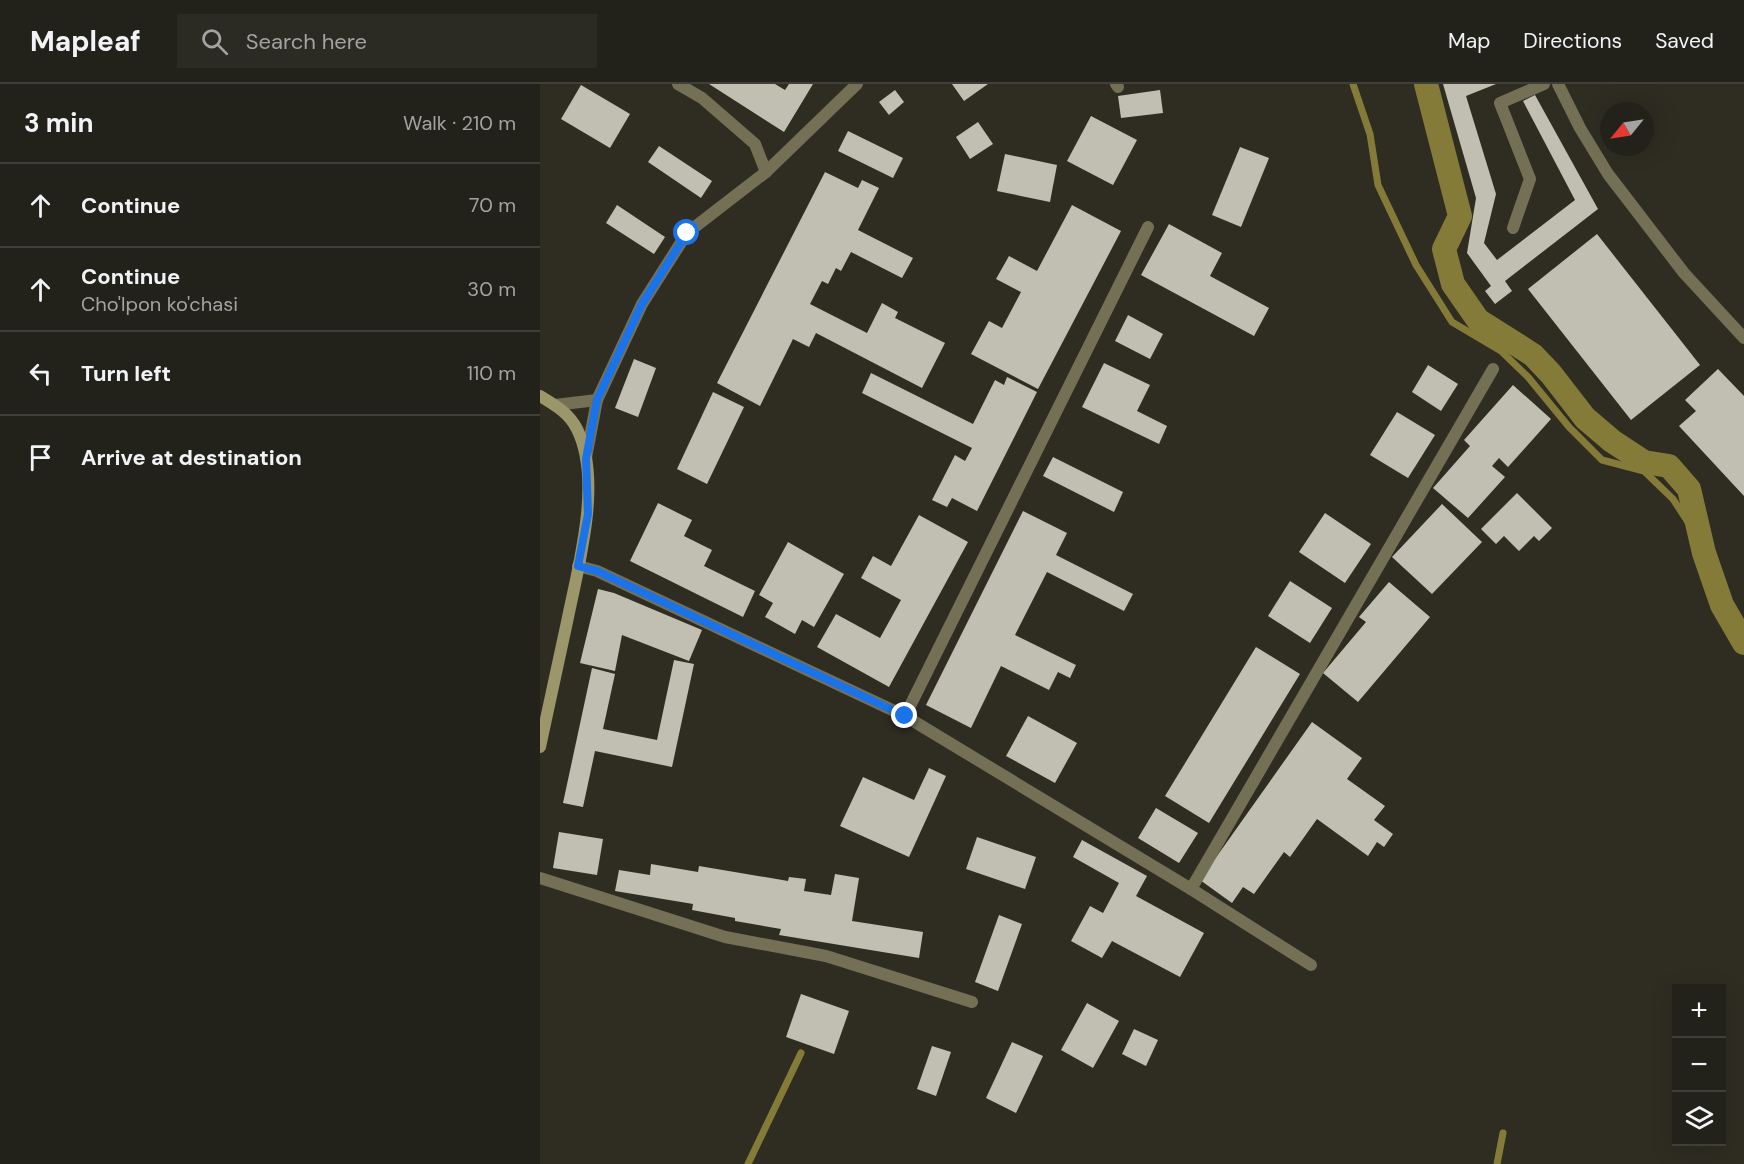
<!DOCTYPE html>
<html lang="en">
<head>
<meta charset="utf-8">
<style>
  :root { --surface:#23221a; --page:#2b2a23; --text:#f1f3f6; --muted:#a3a4a2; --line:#403f39 }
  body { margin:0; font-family:"DM Sans",sans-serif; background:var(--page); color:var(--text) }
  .controls { position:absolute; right:18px; bottom:18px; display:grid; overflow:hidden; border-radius:0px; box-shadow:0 6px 24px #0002 }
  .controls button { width:54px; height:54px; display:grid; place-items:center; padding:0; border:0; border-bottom:2px solid var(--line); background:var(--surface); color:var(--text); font:30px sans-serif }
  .compass { position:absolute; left:1060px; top:18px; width:54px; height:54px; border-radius:50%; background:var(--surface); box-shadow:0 6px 24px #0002; rotate:240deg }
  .stop { position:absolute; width:18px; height:18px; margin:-14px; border:4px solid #1a73e8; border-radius:50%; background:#fff }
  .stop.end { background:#1a73e8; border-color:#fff; box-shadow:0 2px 6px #0008 }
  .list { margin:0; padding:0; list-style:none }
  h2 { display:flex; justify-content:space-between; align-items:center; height:78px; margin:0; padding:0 24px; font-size:26px }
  h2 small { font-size:20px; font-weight:400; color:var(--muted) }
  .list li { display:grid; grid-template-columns:39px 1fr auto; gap:18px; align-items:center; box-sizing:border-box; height:84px; padding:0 24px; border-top:2px solid var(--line) }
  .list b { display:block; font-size:22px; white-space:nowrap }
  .list p { margin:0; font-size:20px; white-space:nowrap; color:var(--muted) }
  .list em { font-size:20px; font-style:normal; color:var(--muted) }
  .icon { flex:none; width:33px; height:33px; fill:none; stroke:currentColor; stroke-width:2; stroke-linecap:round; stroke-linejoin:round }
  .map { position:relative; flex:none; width:1204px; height:1080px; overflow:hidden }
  header { display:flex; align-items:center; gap:36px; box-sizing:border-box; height:84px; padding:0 30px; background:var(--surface); border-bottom:2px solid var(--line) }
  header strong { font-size:28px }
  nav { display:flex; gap:33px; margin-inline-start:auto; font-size:21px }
  .search { width:420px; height:54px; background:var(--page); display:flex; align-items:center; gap:15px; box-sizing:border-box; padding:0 21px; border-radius:0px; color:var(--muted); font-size:22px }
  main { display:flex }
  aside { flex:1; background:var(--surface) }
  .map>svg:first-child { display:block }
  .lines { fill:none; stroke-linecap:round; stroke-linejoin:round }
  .stream { stroke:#857b38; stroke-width:7 }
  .canal { stroke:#857b38; stroke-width:24 }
  .building { fill:#c0bfb1 }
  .service { stroke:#747055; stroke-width:12 }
  .minor { stroke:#747055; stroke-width:12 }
  .secondary { stroke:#9c966b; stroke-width:12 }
  .route { stroke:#1a73e8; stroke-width:8 }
</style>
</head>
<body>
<header>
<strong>Mapleaf</strong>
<div class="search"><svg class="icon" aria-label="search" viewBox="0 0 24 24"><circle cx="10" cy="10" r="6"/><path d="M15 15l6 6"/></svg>Search here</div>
<nav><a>Map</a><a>Directions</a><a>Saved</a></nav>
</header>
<main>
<aside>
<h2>3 min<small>Walk · 210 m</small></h2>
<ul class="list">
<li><svg class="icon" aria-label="ahead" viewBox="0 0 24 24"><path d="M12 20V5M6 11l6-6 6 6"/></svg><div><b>Continue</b></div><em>70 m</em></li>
<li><svg class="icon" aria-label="ahead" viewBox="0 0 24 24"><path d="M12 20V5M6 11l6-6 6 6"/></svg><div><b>Continue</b><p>Cho'lpon ko'chasi</p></div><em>30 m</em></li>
<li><svg class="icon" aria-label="left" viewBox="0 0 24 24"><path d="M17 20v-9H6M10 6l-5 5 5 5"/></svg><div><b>Turn left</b></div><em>110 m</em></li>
<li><svg class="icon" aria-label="arrive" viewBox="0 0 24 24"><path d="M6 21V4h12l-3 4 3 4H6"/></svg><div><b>Arrive at destination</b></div></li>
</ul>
</aside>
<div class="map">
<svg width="1204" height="1080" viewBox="0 0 1204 1080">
  <rect width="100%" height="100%" fill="#2f2d22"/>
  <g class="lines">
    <g class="stream">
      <polyline points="813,0 830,50 838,101 876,181 912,238 961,267 988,293 1029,343 1062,376 1104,387 1133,415 1148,438 1164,469"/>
      <polyline points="208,1080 261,969"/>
      <polyline points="957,1080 963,1049"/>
    </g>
    <polyline class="canal" points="886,0 920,132 904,165 913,200 938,236 993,271 1011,290 1045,334 1072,357 1104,378 1129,382 1149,405 1164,469 1182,521 1204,559"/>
  </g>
  <g class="building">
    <polygon points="169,0 235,0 245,6 249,0 273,0 244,48"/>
    <polygon points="412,0 448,0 424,17"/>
    <polygon points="903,0 956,0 926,12 956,110 944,159 957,176 1035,116 983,17 995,11 1058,125 965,197 972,207 955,220 945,207 951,202 927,169 936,114"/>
    <polygon points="41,1 90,30 70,64 21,35"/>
    <polygon points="355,6 364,18 349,31 339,18"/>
    <polygon points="620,6 623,29 581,34 578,12"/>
    <polygon points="551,32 597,56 573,101 527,77"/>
    <polygon points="438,38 453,60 430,75 416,53"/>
    <polygon points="308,47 363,74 353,94 298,67"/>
    <polygon points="119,62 172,97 161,114 108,78"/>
    <polygon points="700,63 729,74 701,143 672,131"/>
    <polygon points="465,70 517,81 510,118 457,107"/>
    <polygon points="285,88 318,104 322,96 339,104 318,146 373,174 362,194 311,168 301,187 296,184 288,200 282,197 270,220 327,249 342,219 358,228 355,234 405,259 382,304 276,249 269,263 253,255 220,322 177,299"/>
    <polygon points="77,121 125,153 114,170 66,139"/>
    <polygon points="532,121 581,147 498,305 431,270 449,237 462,244 481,208 456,195 469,172 497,187"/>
    <polygon points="629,140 682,169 670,192 729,224 714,252 601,191"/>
    <polygon points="1057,150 1160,281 1091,336 988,205"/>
    <polygon points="588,231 623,250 610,275 575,257"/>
    <polygon points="94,275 116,284 98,333 75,324"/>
    <polygon points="564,279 610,301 597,327 627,342 619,360 542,323"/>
    <polygon points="888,281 918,300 901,327 872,308"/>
    <polygon points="1178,285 1204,312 1204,412 1139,342 1156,327 1145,316"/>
    <polygon points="331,289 433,340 455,296 464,301 467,293 497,308 437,427 412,414 407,423 392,416 415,371 425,377 432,364 322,309"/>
    <polygon points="973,301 1011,335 968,383 959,374 952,382 965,393 928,434 893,404 930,362 924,356"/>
    <polygon points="173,308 204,323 167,400 137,385"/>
    <polygon points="857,328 895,351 868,394 830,371"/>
    <polygon points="513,373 583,408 574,428 503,392"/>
    <polygon points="977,409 1012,444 999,457 994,452 979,467 964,452 956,460 941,445"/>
    <polygon points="118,419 152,436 144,452 172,466 164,482 215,507 203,533 90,477"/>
    <polygon points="902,420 942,458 892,510 852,473"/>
    <polygon points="483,427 527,449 516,471 593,510 584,527 507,488 475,551 536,581 530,594 518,588 509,606 461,582 431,644 386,621"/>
    <polygon points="785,429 831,460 805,499 759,468"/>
    <polygon points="379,431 428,458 349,603 277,563 296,530 340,554 361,516 321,494 333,472 351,482"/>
    <polygon points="248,458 304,490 274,543 262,536 255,550 225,533 233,519 219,511"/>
    <polygon points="750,497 792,524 770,559 728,532"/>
    <polygon points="849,498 890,533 818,618 783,589 826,538 819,533"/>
    <polygon points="58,505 74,509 162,546 149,577 82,551 75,587 40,579"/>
    <polygon points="716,563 760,590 669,739 625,712"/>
    <polygon points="134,576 154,580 132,683 55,667 43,723 23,719 52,584 75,590 63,645 117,656"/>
    <polygon points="488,632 537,659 515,699 466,672"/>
    <polygon points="772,638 822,674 807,695 845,722 834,736 853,750 844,763 837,758 828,772 777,735 750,773 744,768 714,810 703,803 692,819 660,796"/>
    <polygon points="389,684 406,692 369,773 300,742 323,693 374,716"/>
    <polygon points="616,724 658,749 639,779 598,754"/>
    <polygon points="19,748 63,755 57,791 13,784"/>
    <polygon points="437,753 496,773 485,805 426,785"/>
    <polygon points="542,756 607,792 596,812 664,849 640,893 572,857 562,874 531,857 550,822 563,829 579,799 533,773"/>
    <polygon points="111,780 158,788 159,782 248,797 249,793 266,795 264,807 291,811 295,790 319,794 312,837 383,848 379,874 239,851 241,845 195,837 195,834 152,826 153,820 75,807 79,786 110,791"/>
    <polygon points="459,831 482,840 458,907 435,898"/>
    <polygon points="261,910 309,927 294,970 246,953"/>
    <polygon points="547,919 579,937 553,984 521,966"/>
    <polygon points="594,945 618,956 606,982 582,970"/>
    <polygon points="472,958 503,972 476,1029 446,1014"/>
    <polygon points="392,962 411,968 396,1012 377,1005"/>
  </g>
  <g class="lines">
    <polyline class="service" points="973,144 990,95 960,19 1004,0"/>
    <g class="minor">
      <polyline points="138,0 162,14 215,60 226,88"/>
      <polyline points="576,0 578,3"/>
      <polyline points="1018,0 1040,44 1068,90 1144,189 1204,254"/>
      <polyline points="15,321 57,316 102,220 147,149 226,88 317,0"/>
      <polyline points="46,374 57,316"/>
      <polyline points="38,482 57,487 365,632 651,805 771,881"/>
      <polyline points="365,632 608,143"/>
      <polyline points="0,794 185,853 286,872 432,918"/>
      <polyline points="651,805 953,285"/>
    </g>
    <path class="secondary" d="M0,312C15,321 29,329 37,345C63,397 38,483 27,538C18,579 9,621 0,663"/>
  </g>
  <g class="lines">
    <polyline class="route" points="147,149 102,220 57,316 46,375 48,430 38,482 57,487 365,632"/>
  </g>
</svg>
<div class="controls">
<button>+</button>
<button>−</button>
<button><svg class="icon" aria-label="layers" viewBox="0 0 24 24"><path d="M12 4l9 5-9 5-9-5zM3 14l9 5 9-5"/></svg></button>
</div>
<svg class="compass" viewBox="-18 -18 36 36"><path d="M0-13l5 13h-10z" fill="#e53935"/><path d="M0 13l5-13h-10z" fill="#a3a4a2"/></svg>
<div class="stop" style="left:147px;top:149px"></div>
<div class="stop end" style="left:365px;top:632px"></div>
</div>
</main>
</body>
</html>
